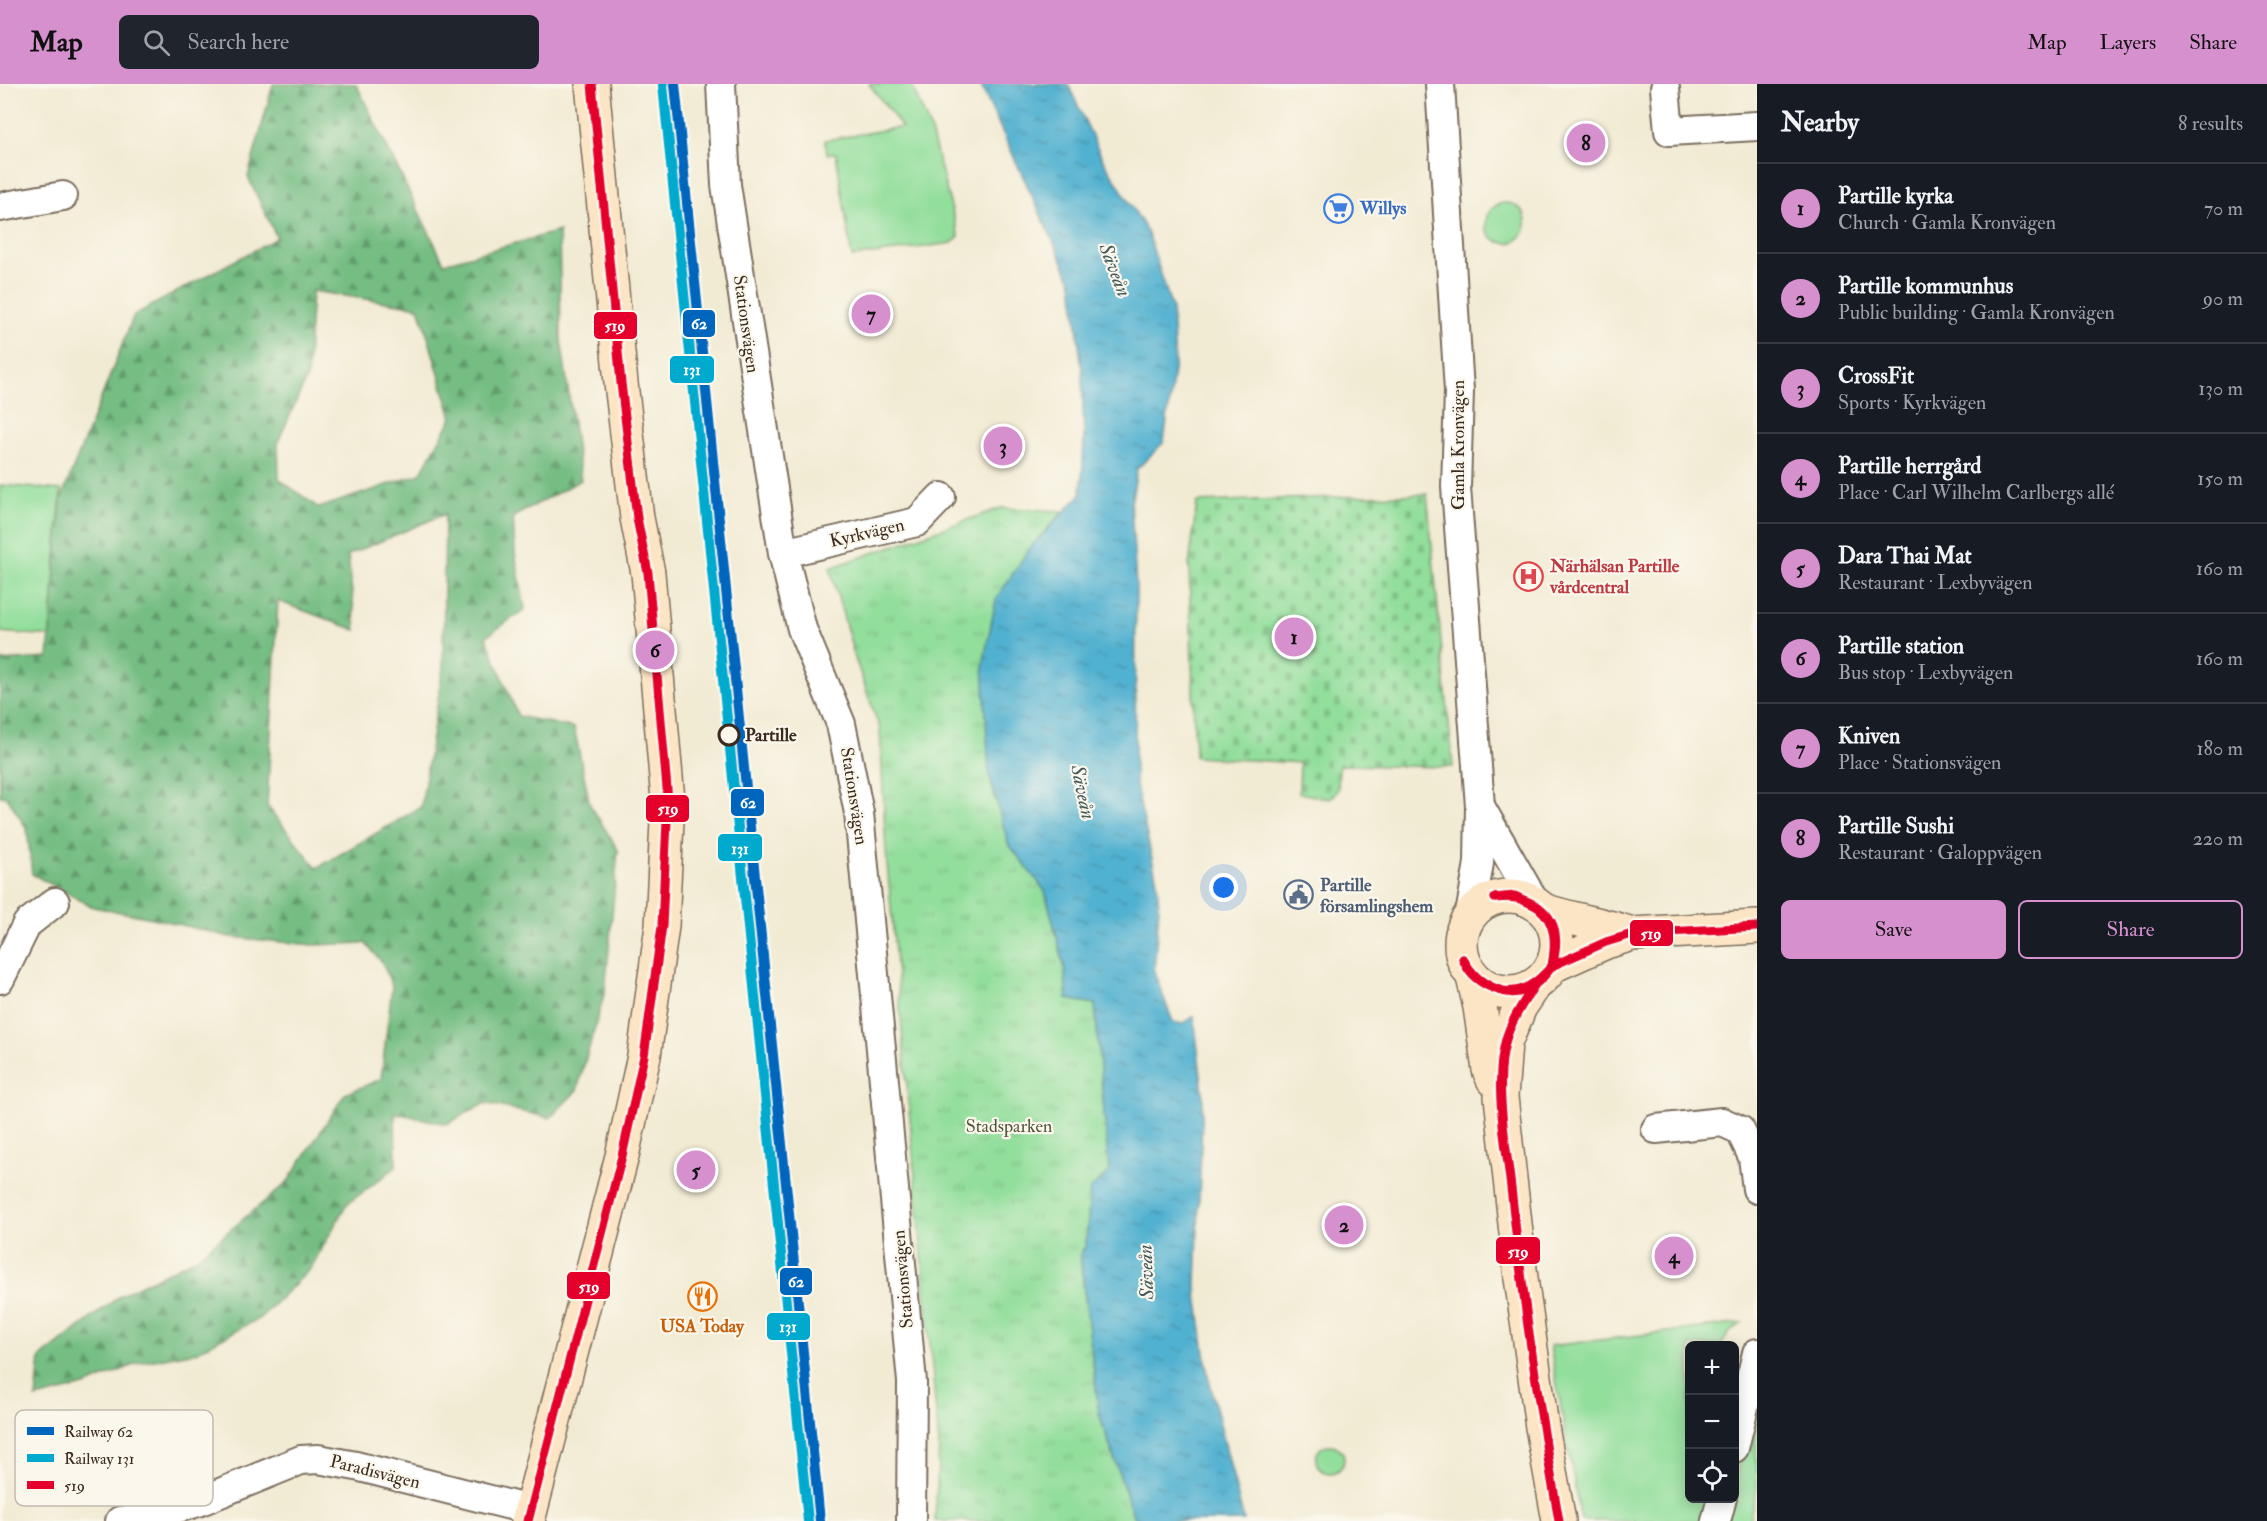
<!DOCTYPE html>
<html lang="en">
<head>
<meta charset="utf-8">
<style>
  :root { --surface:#171b24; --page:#20242c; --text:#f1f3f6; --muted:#9ea1a6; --line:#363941; --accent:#d690ce }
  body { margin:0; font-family:"IM FELL Double Pica",serif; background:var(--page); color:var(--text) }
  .controls { position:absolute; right:18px; bottom:18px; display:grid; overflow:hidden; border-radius:9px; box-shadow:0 3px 15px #0003 }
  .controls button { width:54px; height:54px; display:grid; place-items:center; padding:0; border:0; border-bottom:2px solid var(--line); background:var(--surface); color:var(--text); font:30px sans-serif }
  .you { position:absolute; left:1224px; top:804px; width:21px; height:21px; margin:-15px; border:4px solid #fff; border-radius:50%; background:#1a73e8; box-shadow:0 0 0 9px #1a73e833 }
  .badge { display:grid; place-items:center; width:39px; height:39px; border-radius:50%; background:var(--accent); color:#111; font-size:20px; font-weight:700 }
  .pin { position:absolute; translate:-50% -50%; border:3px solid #fff; box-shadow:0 2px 6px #0006 }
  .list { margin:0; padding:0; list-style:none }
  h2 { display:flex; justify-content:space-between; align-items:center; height:78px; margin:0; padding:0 24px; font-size:26px }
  h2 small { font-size:20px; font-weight:400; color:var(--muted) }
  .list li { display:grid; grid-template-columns:39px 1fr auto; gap:18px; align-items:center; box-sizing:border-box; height:90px; padding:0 24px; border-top:2px solid var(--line) }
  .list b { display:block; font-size:22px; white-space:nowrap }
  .list p { margin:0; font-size:20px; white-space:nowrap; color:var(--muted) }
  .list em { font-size:20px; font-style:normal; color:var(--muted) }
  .actions { display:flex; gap:12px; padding:18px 24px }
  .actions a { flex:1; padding:14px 0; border:2px solid var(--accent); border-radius:9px; text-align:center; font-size:21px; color:var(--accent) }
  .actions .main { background:var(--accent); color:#111 }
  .icon { flex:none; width:33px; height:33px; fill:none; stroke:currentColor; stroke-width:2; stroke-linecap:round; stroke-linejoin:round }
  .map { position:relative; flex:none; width:1757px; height:1437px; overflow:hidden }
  header { display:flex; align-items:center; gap:36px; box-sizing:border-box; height:84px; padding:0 30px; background:var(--accent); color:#111 }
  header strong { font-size:28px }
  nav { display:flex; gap:33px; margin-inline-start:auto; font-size:21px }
  .search { width:420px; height:54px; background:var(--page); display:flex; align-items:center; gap:15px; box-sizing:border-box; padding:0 21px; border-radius:9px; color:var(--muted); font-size:22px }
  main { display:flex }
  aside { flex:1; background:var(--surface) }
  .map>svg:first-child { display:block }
  .grass { fill:#92de9b; stroke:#66845c; stroke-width:1.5 }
  .forest { fill:url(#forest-firs); stroke:#587450; stroke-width:1.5; fill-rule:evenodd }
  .cemetery { fill:url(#cemetery-stones); stroke:#66845c; stroke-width:1.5 }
  .park { fill:url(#park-tufts); stroke:#66845c; stroke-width:1.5 }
  .water { fill:url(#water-ripples); stroke:#466e77; stroke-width:1.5 }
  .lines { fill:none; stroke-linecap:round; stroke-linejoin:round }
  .street-casing { stroke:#7b6e5e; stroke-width:32 }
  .secondary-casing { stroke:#7b6e5e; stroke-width:36 }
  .street { stroke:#fff; stroke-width:28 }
  .secondary { stroke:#fce5c4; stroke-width:33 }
  .bus-1-casing { stroke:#fbf7ec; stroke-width:14 }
  .bus-1 { stroke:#e4002b; stroke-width:9 }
  .rail-1-casing { stroke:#fbf7ec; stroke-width:15 }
  .rail-2-casing { stroke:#fbf7ec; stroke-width:15 }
  .rail-1 { stroke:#0065bd; stroke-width:10 }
  .rail-2 { stroke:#00a9ce; stroke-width:10 }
  .stop-dot { fill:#fbf7ec; stroke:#3b2a1e; stroke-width:3 }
  .labels { text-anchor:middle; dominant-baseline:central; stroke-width:4.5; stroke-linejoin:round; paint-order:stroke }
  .shop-label { font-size:18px; font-weight:bold; fill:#366cbe; stroke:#fbf7ec; text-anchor:start }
  .street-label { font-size:18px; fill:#3b2a1e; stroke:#fbf7ec }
  .health-label { font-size:18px; font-weight:bold; fill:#be3a42; stroke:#fbf7ec; text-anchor:start }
  .stop-label { font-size:18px; font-weight:bold; fill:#3b2a1e; stroke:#fbf7ec; text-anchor:start }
  .service-label { font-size:18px; font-weight:bold; fill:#4e5e75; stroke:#fbf7ec; text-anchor:start }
  .park-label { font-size:18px; fill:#51573d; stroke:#fbf7ec }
  .food-label { font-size:18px; font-weight:bold; fill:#c56008; stroke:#fbf7ec }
  .water-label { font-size:20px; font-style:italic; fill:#43595c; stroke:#fbf7ec }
  .key { fill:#fbf7ec; stroke:#c1baae; stroke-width:1.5 }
  .key-label { font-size:16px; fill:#3b2a1e }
  .line-badge { stroke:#fbf7ec; stroke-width:2 }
  .badge-label { font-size:16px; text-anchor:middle; font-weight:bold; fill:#fff }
</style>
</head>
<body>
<header>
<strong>Map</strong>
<div class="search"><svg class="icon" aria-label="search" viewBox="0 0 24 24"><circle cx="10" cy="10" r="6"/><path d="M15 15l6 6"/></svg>Search here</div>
<nav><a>Map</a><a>Layers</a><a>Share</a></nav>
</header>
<main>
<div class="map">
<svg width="1757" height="1437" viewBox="0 0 1757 1437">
  <defs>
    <pattern id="forest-firs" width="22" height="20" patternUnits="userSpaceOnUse" patternTransform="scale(1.5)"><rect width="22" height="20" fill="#75bd83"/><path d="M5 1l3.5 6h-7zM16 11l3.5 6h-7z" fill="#619a6b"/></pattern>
    <pattern id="cemetery-stones" width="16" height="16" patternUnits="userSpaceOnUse" patternTransform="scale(1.5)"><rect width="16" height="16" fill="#92de9b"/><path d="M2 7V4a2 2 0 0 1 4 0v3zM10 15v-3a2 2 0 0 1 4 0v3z" fill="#7fbf85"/></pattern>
    <pattern id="park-tufts" width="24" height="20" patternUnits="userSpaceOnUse" patternTransform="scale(1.5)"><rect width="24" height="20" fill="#92de9b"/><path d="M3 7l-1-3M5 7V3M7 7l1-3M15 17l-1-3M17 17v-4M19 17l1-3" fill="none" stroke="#7fbf85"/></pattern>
    <pattern id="water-ripples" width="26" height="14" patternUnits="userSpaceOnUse" patternTransform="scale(1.5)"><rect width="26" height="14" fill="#51b1d0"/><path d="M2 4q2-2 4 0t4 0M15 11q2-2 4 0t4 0" fill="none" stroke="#4490a8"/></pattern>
  </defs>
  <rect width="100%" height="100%" fill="#fbf7ec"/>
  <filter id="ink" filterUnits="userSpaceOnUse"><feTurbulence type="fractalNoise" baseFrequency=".0167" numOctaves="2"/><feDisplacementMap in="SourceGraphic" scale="12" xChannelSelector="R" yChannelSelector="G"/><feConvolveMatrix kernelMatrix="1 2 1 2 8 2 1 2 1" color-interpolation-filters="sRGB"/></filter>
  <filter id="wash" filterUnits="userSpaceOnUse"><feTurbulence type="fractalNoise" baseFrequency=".008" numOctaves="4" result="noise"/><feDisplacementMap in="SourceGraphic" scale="24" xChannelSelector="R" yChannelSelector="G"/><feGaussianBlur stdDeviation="1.35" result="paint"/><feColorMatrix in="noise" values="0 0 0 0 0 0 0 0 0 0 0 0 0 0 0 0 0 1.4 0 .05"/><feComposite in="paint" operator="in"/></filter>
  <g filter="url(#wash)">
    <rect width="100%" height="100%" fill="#f2ebd4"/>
    <g class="grass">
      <polygon points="869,0 911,0 930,44 959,153 952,159 852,173 836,69 827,70 825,56 902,43"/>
      <circle cx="1506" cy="139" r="20"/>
      <polygon points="0,401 61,406 50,552 0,548"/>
      <polygon points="1742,1239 1730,1248 1721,1261 1690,1262 1690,1414 1710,1415 1704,1437 1581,1437 1550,1262"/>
      <polygon points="1755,1314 1757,1404 1749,1437 1724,1437 1734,1414 1735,1394"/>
      <circle cx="1330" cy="1375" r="14"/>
    </g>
    <path class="forest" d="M273,0H356L444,179L559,147L561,255L581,396L513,433L515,469L525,525L486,553L518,632L574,644L590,721L618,766L605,907L577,1006L550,1034L485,1019L447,1040L395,1029L396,1083L346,1121L311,1184L260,1234L196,1268L138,1279L85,1302L36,1314L40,1274L121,1211L195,1175L287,1099L345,1010L381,995L392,902L382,878L365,859L314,861L230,853L158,835L93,823L32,790L27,745L7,713L0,712V577L48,574L61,415L134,231L277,154L248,93ZM312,207L419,223L452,334L420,390L319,424L279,395L278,358L307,293ZM445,430L443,584L421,723L317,784L267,722L278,517L356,546L348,471Z"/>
    <polygon class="cemetery" points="1427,410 1453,683 1339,681 1338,705 1330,715 1299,709 1300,679 1195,673 1189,481 1197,418"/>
    <polygon class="park" points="1001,424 1063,427 1029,465 1008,759 1045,807 1064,881 1067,915 1095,920 1109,1089 1090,1105 1086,1161 1080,1172 1099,1329 1135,1437 935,1437 939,1361 886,768 880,645 855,574 830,484"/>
    <polygon class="water" points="980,0 1068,0 1103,76 1147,147 1172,224 1175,279 1164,358 1137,385 1131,419 1136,502 1135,697 1157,797 1159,823 1154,888 1173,938 1183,940 1194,932 1203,1009 1196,1202 1208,1291 1244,1437 1135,1437 1099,1329 1080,1171 1086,1161 1090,1105 1109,1089 1095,920 1067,915 1064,881 1045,807 1008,759 989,691 983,581 996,515 1029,465 1081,410 1084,358 1082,286 1072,198"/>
  </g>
  <g filter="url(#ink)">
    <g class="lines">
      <defs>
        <g id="street">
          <polyline points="721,0 726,101 783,469 802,545 841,640 859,729 912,1298 911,1437"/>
          <polyline points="1440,0 1459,307 1456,403 1480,722 1479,779 1470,831"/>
          <polyline points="1665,4 1669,47 1757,42"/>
          <polyline points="0,123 63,112"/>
          <polyline points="783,469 917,438 941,413"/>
          <polyline points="1481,724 1535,819"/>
          <polyline points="0,895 27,840 55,818"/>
          <polyline points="1656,1045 1722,1038 1740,1046 1753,1073 1757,1105"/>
          <polyline points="1734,1364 1757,1269"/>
          <polyline points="120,1437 141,1435 198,1418 301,1376 318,1375 356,1382 530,1426"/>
          <polyline points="1716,1437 1722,1414"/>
        </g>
        <g id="secondary">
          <circle cx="1509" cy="860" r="48"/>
          <path d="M1543,826C1573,836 1603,840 1632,850"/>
          <polyline points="1552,882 1606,858 1632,850 1757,843"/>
          <polyline points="1473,893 1480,923 1489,986 1493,995"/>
          <polyline points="1534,902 1520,923 1505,959 1501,1013 1521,1194 1542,1343 1559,1437"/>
          <polyline points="528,1437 622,1072 644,972 662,842 668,716 648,489 637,434 621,299 592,0"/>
        </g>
      </defs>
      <use href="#street" class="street-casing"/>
      <use href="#secondary" class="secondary-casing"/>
      <use href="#street" class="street"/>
      <use href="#secondary" class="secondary"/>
      <defs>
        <g id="bus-1">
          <polyline points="1495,814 1515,812 1538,823"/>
          <path d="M1495,814C1512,812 1524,814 1538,823"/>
          <path d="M1538,823C1559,838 1558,860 1552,882"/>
          <path d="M1538,823C1557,839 1556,860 1552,882"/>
          <path d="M1463,875C1472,891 1481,899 1499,906"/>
          <path d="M1463,875C1469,892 1482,901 1499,906"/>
          <polyline points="1552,882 1606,858 1632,850 1757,843"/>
          <path d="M1534,902C1523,919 1510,938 1505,959C1494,1002 1506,1059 1511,1104C1523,1215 1539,1326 1559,1437"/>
          <path d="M1499,906C1522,912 1538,898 1552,882"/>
          <path d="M1499,906C1522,915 1539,900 1552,882"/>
          <polyline points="528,1437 622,1072 644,972 662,842 668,716 648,489 637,434 621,299 592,0"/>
        </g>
      </defs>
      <use href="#bus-1" class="bus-1-casing"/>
      <use href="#bus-1" class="bus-1"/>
      <defs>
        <polyline id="rail-1" points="675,0 820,1437"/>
        <polyline id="rail-2" points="663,1 808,1437"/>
      </defs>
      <use href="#rail-1" class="rail-1-casing"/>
      <use href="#rail-2" class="rail-2-casing"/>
      <use href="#rail-1" class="rail-1"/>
      <use href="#rail-2" class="rail-2"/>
    </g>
  </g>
  <defs>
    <symbol id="supermarket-ring" viewBox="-11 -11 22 22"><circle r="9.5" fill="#fbf7ec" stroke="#3f7fe0" stroke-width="1.5"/><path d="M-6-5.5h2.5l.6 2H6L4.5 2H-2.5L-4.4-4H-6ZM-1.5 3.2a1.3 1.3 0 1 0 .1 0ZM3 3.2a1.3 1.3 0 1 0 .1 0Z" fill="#3f7fe0"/></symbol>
    <symbol id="hospital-ring" viewBox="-11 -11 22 22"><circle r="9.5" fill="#fbf7ec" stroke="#e0444e" stroke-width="1.5"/><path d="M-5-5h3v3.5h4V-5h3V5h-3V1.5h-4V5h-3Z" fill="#e0444e"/></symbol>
    <symbol id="civic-ring" viewBox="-11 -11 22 22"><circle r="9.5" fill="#fbf7ec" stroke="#5c6f8a" stroke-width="1.5"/><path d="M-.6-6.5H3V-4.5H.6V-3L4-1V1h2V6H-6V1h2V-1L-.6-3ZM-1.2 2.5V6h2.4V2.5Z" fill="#5c6f8a"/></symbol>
    <symbol id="restaurant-ring" viewBox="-11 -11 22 22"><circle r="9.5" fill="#fbf7ec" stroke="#e8710a" stroke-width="1.5"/><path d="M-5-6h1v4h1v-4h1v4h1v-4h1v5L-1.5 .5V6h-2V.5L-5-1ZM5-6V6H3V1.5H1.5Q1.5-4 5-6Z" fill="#e8710a"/></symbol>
  </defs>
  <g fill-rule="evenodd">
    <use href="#supermarket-ring" x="1322" y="108" width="33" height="33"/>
    <use href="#hospital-ring" x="1512" y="476" width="33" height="33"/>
    <use href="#civic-ring" x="1282" y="794" width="33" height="33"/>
    <use href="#restaurant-ring" x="686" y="1196" width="33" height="33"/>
  </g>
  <circle class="stop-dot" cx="729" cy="651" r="10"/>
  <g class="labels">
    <g class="shop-label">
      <text x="1360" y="124">Willys</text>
    </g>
    <g class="street-label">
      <text transform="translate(746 240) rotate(82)">Stationsvägen</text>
      <text transform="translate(1458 361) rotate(-90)">Gamla Kronvägen</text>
      <text transform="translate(867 449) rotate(-13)">Kyrkvägen</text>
      <text transform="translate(854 712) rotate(81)">Stationsvägen</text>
      <text transform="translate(903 1195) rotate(-95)">Stationsvägen</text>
      <text transform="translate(375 1388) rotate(14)">Paradisvägen</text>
    </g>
    <g class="health-label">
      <text x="1550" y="482">Närhälsan Partille<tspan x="1550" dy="21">vårdcentral</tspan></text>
    </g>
    <g class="stop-label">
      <text x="745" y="651">Partille</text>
    </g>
    <g class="service-label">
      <text x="1320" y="801">Partille<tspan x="1320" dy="21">församlingshem</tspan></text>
    </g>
    <g class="park-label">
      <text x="1009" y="1042">Stadsparken</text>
    </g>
    <g class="food-label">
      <text x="702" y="1242">USA Today</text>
    </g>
    <g class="water-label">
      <text transform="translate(1115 186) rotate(69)">Säveån</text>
      <text transform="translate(1083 708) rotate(78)">Säveån</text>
      <text transform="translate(1146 1188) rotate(-92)">Säveån</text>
    </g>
  </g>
  <rect x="15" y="1326" width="198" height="96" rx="9" class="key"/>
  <rect x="27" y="1343" width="27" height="8" fill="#0065bd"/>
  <rect x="27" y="1370" width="27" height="8" fill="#00a9ce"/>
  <rect x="27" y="1397" width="27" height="8" fill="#e4002b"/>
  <g class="key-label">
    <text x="64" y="1353">Railway 62</text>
    <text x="64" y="1380">Railway 131</text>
    <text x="64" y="1407">519</text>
  </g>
  <g class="line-badge">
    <rect x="682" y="225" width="34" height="29" rx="6" fill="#0065bd"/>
    <rect x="593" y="227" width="45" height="29" rx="6" fill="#e4002b"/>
    <rect x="669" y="271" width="46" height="29" rx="6" fill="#00a9ce"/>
    <rect x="730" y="704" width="35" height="29" rx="6" fill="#0065bd"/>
    <rect x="645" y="710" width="45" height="29" rx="6" fill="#e4002b"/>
    <rect x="717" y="749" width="46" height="29" rx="6" fill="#00a9ce"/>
    <rect x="1629" y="835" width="45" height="28" rx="6" fill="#e4002b"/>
    <rect x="1495" y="1152" width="46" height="29" rx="6" fill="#e4002b"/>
    <rect x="779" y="1183" width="34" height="29" rx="6" fill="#0065bd"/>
    <rect x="566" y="1187" width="45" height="29" rx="6" fill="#e4002b"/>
    <rect x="766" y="1228" width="45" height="29" rx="6" fill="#00a9ce"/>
  </g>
  <g class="badge-label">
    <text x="699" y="245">62</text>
    <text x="615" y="247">519</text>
    <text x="692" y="291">131</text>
    <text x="748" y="724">62</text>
    <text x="668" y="730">519</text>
    <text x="740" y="770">131</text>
    <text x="1651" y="855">519</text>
    <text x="1518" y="1173">519</text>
    <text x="796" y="1203">62</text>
    <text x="589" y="1208">519</text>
    <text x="788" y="1248">131</text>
  </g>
</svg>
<div class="controls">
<button>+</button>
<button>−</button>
<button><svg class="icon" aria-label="locate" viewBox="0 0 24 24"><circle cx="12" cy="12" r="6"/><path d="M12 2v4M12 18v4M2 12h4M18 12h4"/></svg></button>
</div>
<div class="you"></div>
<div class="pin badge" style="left:1294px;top:553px">1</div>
<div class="pin badge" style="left:1344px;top:1141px">2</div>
<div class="pin badge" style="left:1003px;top:362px">3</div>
<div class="pin badge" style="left:1674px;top:1172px">4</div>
<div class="pin badge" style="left:696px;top:1086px">5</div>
<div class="pin badge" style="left:655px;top:566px">6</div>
<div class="pin badge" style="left:871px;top:230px">7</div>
<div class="pin badge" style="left:1586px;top:59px">8</div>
</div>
<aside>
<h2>Nearby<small>8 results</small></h2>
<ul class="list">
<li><span class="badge">1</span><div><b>Partille kyrka</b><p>Church · Gamla Kronvägen</p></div><em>70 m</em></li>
<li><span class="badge">2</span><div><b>Partille kommunhus</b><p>Public building · Gamla Kronvägen</p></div><em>90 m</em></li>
<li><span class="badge">3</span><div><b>CrossFit</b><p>Sports · Kyrkvägen</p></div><em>130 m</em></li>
<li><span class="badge">4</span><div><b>Partille herrgård</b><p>Place · Carl Wilhelm Carlbergs allé</p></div><em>150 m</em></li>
<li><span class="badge">5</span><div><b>Dara Thai Mat</b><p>Restaurant · Lexbyvägen</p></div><em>160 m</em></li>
<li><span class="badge">6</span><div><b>Partille station</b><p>Bus stop · Lexbyvägen</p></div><em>160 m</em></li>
<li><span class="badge">7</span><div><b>Kniven</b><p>Place · Stationsvägen</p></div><em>180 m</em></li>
<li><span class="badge">8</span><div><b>Partille Sushi</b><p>Restaurant · Galoppvägen</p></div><em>220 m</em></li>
</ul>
<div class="actions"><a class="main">Save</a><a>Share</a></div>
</aside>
</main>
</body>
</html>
